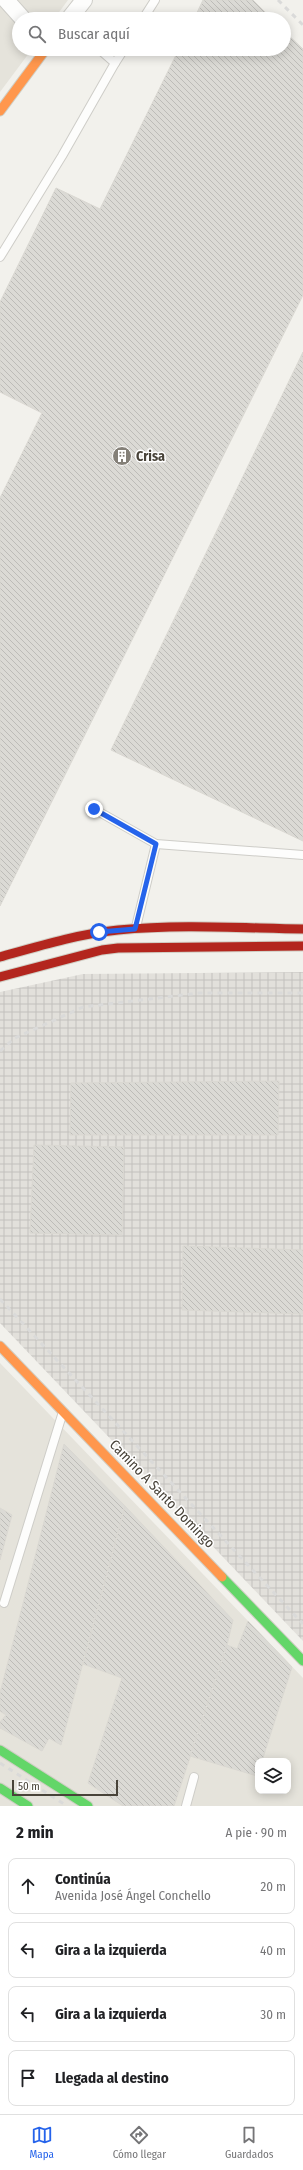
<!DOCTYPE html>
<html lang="es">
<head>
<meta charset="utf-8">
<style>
  :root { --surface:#fff; --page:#f6f6f6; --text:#202124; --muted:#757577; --line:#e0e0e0; --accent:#2563eb }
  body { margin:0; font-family:"Fira Sans Condensed",sans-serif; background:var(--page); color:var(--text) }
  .controls { position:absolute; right:12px; bottom:12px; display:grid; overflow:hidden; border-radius:8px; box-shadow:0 2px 10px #0003 }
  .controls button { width:36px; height:36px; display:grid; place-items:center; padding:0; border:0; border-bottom:1px solid var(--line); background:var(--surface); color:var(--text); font:20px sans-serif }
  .scale { position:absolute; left:12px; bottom:10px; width:106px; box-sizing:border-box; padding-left:4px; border:2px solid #484339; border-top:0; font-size:11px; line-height:14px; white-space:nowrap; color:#484339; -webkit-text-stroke:3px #fff; paint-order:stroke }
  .stop { position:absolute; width:12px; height:12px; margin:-9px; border:3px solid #2563eb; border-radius:50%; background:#fff }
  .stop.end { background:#2563eb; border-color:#fff; box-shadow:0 1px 4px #0008 }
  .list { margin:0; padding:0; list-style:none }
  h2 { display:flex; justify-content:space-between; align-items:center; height:52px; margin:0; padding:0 16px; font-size:17px }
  h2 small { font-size:13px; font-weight:400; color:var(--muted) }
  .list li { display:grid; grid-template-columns:26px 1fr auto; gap:12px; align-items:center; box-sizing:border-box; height:56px; margin:0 8px 8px; padding:0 8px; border:1px solid var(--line); border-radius:8px }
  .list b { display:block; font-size:15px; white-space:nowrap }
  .list p { margin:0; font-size:13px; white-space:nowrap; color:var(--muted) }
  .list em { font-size:13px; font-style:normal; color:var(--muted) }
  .icon { flex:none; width:22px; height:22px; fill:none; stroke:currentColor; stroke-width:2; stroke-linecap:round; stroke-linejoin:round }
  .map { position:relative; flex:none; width:303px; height:1806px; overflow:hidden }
  .search { position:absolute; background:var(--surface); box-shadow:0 2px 10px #0003; left:12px; right:12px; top:12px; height:44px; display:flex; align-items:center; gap:10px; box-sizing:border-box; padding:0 14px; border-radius:22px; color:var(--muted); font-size:15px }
  .sheet { height:308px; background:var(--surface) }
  nav { display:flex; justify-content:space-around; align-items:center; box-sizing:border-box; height:56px; border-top:1px solid var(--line); background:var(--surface); font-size:11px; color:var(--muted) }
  nav a { display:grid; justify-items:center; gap:2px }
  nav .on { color:var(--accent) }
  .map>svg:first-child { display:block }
  .residential { fill:#e5e3db; fill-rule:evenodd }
  .industrial { fill:url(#industrial-grid) }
  .building { fill:url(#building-back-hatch); stroke:#dad8d2 }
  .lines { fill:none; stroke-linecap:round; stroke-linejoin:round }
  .lane-casing { stroke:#cecdc8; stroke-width:10 }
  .street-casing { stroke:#cecdc8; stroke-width:18 }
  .fast-casing { stroke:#d0cec4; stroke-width:11 }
  .slow-casing { stroke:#d0cec4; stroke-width:11 }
  .jam-casing { stroke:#d0cec4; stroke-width:11 }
  .lane { stroke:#fdfdfc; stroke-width:8 }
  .street { stroke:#fdfdfc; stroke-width:16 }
  .fast { stroke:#63d668; stroke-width:9 }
  .slow { stroke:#ff974d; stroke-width:9 }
  .jam { stroke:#b3261e; stroke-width:9 }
  .rail { stroke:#dadad9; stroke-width:3; stroke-dasharray:5 5; stroke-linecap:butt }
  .route { stroke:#2563eb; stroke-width:5 }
  .labels { text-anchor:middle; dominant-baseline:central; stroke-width:3; stroke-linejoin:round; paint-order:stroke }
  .poi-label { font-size:14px; font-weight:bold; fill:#484339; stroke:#fff; text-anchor:start }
  .street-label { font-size:14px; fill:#484339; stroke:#fff }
</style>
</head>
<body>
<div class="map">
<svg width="303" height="1806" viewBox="0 0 303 1806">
  <defs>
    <pattern id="industrial-grid" width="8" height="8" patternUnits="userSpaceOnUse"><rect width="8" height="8" fill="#e2e0db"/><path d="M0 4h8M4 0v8" fill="none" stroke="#c3c1bd"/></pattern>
    <pattern id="building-back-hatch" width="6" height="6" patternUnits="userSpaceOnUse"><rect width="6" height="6" fill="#dbdad5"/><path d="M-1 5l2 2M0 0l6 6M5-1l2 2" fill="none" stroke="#bdbcb8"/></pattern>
  </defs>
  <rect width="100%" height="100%" fill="#f2f1ec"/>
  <g class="residential">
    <polygon points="0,0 68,0 54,19 19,19 19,49 32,49 0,92"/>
    <path d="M0,1363L303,1678V1806H0ZM258,1761H288V1791H258Z"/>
  </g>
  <polygon class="industrial" points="303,972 303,1641 0,1323 0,992 83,974"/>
  <g class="building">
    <polygon points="203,0 253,0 272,19 194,19"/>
    <polygon points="284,31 303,49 303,295 0,906 0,498 42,413 0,392 0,302 56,188 100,209 179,49 284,49"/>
    <polygon points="303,352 303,841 111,750"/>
    <polygon points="279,1081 278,1135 70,1135 71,1083"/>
    <polygon points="34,1145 124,1147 122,1235 30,1233"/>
    <polygon points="183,1246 303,1250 303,1314 182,1310"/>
    <polygon points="64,1444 125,1506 61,1745 49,1738 42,1751 0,1728 0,1722 6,1715 0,1711 0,1693"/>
    <polygon points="125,1506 233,1620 227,1645 174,1806 123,1806 88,1783 122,1678 83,1664"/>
    <polygon points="0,1508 12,1515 0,1560"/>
    <polygon points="248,1621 292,1667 262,1761 258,1761 257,1776 190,1756 227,1645 237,1649"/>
  </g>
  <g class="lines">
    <defs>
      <g id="lane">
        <polyline points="143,19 155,0"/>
        <polyline points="115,63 124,49"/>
        <polyline points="0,257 62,156 115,63 99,49"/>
        <polyline points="94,809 156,844 303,855"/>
        <polyline points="136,927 156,844"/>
        <polyline points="4,1603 62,1415"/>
        <polyline points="186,1806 194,1777"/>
      </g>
      <g id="street">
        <polyline points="6,0 23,19"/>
        <polyline points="69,19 84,0"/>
      </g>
      <g id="fast">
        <polyline points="222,1577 303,1661"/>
        <polyline points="0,1750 88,1806"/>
        <polyline points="0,1788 28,1806"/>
      </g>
      <g id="slow">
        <polyline points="0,111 46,49"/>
        <polyline points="0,1346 222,1577"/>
      </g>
      <g id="jam">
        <path d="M0,957C39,946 78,934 118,930C179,924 241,928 303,929"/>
        <polyline points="0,977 102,950 118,948 303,946"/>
      </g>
    </defs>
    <use href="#lane" class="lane-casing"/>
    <use href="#street" class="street-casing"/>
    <use href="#fast" class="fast-casing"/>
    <use href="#slow" class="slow-casing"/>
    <use href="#jam" class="jam-casing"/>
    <use href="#lane" class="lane"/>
    <use href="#street" class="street"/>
    <use href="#fast" class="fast"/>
    <use href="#slow" class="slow"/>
    <use href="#jam" class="jam"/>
    <g class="rail">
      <polyline points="278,0 303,25"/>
      <polyline points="0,1051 15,1038 83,1007 199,993 303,993"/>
      <polyline points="0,1299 303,1624"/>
      <polyline points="0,1763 67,1806"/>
    </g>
  </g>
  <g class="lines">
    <polyline class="route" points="94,809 156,844 135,929 99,932"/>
  </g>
  <defs>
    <symbol id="building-disc" viewBox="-11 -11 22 22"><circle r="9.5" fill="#848078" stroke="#fff"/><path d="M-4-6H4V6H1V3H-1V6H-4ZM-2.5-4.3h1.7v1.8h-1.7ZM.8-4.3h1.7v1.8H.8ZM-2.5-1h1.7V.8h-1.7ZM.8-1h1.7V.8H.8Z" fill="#fff"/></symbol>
  </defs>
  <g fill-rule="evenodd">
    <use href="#building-disc" x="111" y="445" width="22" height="22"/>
  </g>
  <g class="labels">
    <g class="poi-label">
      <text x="136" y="456">Crisa</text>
    </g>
    <g class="street-label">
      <text transform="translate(162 1494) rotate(46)">Camino A Santo Domingo</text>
    </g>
  </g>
</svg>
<div class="controls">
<button><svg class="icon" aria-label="layers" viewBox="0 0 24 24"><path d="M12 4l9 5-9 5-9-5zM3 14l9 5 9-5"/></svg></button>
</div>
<div class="scale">50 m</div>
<div class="stop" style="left:99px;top:932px"></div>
<div class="stop end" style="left:94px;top:809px"></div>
<div class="search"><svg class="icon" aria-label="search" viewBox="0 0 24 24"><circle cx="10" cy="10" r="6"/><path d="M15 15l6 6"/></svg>Buscar aquí</div>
</div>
<section class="sheet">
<h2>2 min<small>A pie · 90 m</small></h2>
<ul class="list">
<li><svg class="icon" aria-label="ahead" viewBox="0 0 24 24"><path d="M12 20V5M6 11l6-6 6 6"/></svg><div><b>Continúa</b><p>Avenida José Ángel Conchello</p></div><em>20 m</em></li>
<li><svg class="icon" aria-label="left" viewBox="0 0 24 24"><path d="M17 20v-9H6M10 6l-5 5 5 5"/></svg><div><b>Gira a la izquierda</b></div><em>40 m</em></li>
<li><svg class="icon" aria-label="left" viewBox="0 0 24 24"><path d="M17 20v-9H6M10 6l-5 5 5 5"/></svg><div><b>Gira a la izquierda</b></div><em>30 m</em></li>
<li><svg class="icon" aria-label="arrive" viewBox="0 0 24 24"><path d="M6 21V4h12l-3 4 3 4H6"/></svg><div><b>Llegada al destino</b></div></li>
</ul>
</section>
<nav>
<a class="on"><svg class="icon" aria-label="map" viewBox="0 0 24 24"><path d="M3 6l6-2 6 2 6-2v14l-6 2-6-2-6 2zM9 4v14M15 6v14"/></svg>Mapa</a>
<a><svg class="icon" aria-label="directions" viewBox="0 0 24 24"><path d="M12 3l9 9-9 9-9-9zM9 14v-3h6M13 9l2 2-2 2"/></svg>Cómo llegar</a>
<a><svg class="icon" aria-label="saved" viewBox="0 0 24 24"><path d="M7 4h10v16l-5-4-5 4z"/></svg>Guardados</a>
</nav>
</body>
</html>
